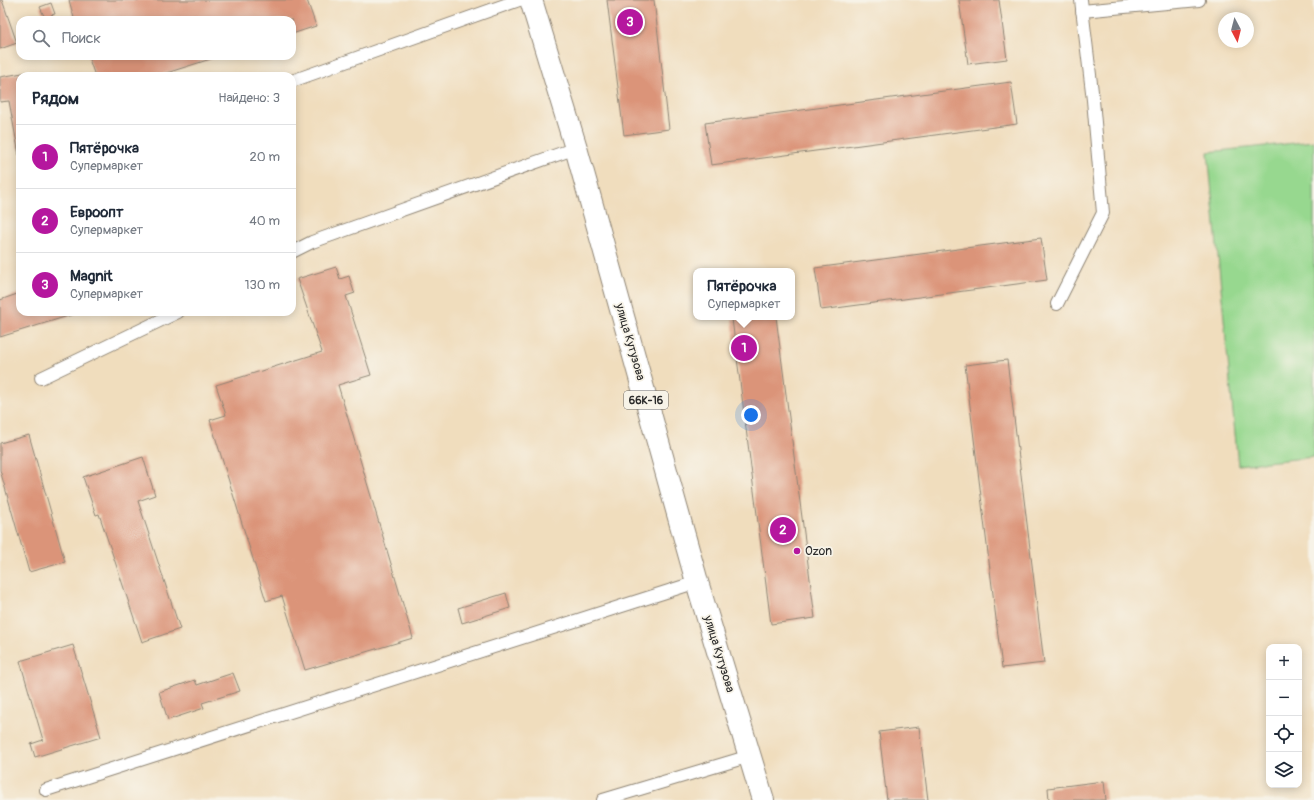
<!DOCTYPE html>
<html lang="ru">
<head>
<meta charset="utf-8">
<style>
  :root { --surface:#fff; --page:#f6f6f7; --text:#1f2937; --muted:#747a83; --line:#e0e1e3; --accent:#b5179e }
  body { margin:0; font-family:Pangolin,sans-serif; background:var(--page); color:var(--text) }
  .controls { position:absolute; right:12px; bottom:12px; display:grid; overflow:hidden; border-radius:8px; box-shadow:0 2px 10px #0003 }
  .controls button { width:36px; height:36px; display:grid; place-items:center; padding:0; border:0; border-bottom:1px solid var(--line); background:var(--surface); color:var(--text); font:20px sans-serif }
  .compass { position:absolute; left:1218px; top:12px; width:36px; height:36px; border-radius:50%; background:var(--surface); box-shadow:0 2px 10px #0003; rotate:173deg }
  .you { position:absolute; left:751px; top:415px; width:14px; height:14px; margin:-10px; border:3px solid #fff; border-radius:50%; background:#1a73e8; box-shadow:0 0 0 6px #1a73e833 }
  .badge { display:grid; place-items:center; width:26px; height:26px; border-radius:50%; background:var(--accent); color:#fff; font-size:13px; font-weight:700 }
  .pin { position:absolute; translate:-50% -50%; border:2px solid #fff; box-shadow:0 1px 4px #0006 }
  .popup { position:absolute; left:693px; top:268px; width:102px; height:52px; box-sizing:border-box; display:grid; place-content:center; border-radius:8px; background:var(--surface); filter:drop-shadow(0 1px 3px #0005); font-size:13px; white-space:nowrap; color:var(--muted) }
  .popup b { font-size:15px; color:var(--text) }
  .popup::after { content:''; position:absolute; left:50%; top:100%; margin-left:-8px; border:8px solid transparent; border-top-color:var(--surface) }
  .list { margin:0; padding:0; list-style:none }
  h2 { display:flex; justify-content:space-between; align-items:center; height:52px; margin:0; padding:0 16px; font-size:17px }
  h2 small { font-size:13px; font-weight:400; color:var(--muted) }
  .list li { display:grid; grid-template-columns:26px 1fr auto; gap:12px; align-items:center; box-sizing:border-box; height:64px; padding:0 16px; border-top:1px solid var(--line) }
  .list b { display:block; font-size:15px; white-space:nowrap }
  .list p { margin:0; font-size:13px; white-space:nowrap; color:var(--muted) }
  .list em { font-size:13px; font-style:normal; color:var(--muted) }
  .icon { flex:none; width:22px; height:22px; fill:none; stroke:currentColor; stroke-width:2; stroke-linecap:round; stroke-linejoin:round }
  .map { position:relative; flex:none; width:1314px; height:800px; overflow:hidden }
  .search { position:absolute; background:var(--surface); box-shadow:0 2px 10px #0003; left:16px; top:16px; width:280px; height:44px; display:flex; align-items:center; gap:10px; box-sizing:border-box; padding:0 14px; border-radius:12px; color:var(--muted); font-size:15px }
  .panel { position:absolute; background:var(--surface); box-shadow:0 2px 10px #0003; left:16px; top:72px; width:280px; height:244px; border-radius:12px }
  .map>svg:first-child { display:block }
  .green { fill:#97d88f; stroke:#61825d }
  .building { fill:#db9479 }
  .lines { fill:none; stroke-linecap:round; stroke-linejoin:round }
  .lane-casing { stroke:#8e8474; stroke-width:14 }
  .primary-casing { stroke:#8e8474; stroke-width:24 }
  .lane { stroke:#fff; stroke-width:12 }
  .primary { stroke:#fff; stroke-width:22 }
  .poi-dot { fill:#b5179e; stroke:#f7f3e8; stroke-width:1.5 }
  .labels { text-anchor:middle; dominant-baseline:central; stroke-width:3.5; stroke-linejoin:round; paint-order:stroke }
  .shield { fill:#f7f3e8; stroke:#686764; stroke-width:1 }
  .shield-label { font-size:11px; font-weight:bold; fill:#2b2b2b }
  .street-label { font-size:12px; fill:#2b2b2b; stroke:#f7f3e8 }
  .poi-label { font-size:12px; fill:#2b2b2b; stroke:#f7f3e8; text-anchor:start }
</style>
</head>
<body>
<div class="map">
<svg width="1314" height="800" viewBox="0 0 1314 800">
  <rect width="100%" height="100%" fill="#f7f3e8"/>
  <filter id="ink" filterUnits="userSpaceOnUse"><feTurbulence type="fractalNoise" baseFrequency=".025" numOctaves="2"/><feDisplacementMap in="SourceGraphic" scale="8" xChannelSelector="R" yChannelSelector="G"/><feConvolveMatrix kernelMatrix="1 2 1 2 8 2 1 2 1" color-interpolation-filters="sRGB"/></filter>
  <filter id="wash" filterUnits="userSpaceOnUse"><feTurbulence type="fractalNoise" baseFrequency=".012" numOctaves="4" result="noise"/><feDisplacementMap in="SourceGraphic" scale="16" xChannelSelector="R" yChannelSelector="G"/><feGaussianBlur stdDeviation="0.9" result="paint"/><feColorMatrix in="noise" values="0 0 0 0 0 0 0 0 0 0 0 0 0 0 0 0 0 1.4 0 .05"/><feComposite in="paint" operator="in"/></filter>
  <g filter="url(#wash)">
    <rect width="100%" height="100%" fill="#f0ddbd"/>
    <polygon class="green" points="1314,141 1314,457 1238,465 1208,152"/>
    <g id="blocks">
      <g class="building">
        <polygon points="0,0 2,0 17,43 0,49"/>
        <polygon points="69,0 307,0 316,26 292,34 292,20 68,20 74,18"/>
        <polygon points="607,0 654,0 669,129 624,135"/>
        <polygon points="959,0 999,0 1007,59 968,64"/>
        <polygon points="51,3 55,14 51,15 53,20 40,20 39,18 44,16 40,7"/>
        <polygon points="88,56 220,56 157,76 95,76"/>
        <polygon points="28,72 29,76 20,76 19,155 9,101 0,102 0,77"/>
        <polygon points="1011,82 1017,124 711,165 705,123"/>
        <polygon points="1041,238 1047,280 821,310 815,268"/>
        <polygon points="336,267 340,279 349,276 354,292 355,293 346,296 371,375 338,385 413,638 305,670 282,596 266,601 210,420 226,415 216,385 322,352 297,279"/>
        <polygon points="20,293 20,312 81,312 0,337 0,300"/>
        <polygon points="749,317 776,317 815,618 771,624 732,319"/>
        <polygon points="1007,360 1044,663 1002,668 965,365"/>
        <polygon points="29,435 65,562 29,572 0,470 0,443"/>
        <polygon points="143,457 155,495 138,501 180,629 142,642 99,514 96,515 83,477"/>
        <polygon points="506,593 510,608 462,623 458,608"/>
        <polygon points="73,645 101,737 35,757 31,744 43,740 20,661"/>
        <polygon points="233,673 240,691 202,703 204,708 168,720 159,692 195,680 197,685"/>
        <polygon points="919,727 928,800 887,800 879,732"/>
        <polygon points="1104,781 1106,800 1049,800 1048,788"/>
      </g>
    </g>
  </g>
  <g filter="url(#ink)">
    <use href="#blocks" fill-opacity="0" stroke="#8e8474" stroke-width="1"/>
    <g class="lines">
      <defs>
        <g id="lane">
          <polyline points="1082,11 1199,0"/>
          <polyline points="292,81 519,0"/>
          <polyline points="292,252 312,242 576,148"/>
          <polyline points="1057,304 1103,213 1093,100 1081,0"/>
          <polyline points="41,378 178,312"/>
          <polyline points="46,790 697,582"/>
          <polyline points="603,800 750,756"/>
        </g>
        <polyline id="primary" points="531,0 576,148 697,582 763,800"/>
      </defs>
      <use href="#lane" class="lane-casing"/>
      <use href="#primary" class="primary-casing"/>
      <use href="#lane" class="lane"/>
      <use href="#primary" class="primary"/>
    </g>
  </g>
  <circle class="poi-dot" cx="797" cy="551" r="4"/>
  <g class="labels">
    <rect class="shield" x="624" y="391" width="44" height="18" rx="3"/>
    <g class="shield-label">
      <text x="646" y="400">66К-16</text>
    </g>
    <g class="street-label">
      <text transform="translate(630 342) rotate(74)">улица Кутузова</text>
      <text transform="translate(719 654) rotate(73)">улица Кутузова</text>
    </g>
    <g class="poi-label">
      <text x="805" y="551">Ozon</text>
    </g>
  </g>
</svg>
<div class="controls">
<button>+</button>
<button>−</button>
<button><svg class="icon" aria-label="locate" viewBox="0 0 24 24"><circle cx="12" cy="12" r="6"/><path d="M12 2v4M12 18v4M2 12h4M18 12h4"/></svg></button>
<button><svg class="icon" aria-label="layers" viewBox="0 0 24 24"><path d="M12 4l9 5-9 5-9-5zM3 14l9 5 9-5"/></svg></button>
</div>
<svg class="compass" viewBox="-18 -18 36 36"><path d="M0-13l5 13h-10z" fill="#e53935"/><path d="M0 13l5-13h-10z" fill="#747a83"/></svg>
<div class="you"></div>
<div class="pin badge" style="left:744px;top:348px">1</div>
<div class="popup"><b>Пятёрочка</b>Супермаркет</div>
<div class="pin badge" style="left:783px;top:530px">2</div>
<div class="pin badge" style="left:630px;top:22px">3</div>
<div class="search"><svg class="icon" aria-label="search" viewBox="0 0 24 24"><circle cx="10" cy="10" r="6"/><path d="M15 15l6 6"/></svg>Поиск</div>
<section class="panel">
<h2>Рядом<small>Найдено: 3</small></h2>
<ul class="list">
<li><span class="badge">1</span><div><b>Пятёрочка</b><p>Супермаркет</p></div><em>20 m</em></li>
<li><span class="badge">2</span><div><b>Евроопт</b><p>Супермаркет</p></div><em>40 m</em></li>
<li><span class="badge">3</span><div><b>Magnit</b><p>Супермаркет</p></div><em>130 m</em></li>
</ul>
</section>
</div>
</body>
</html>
